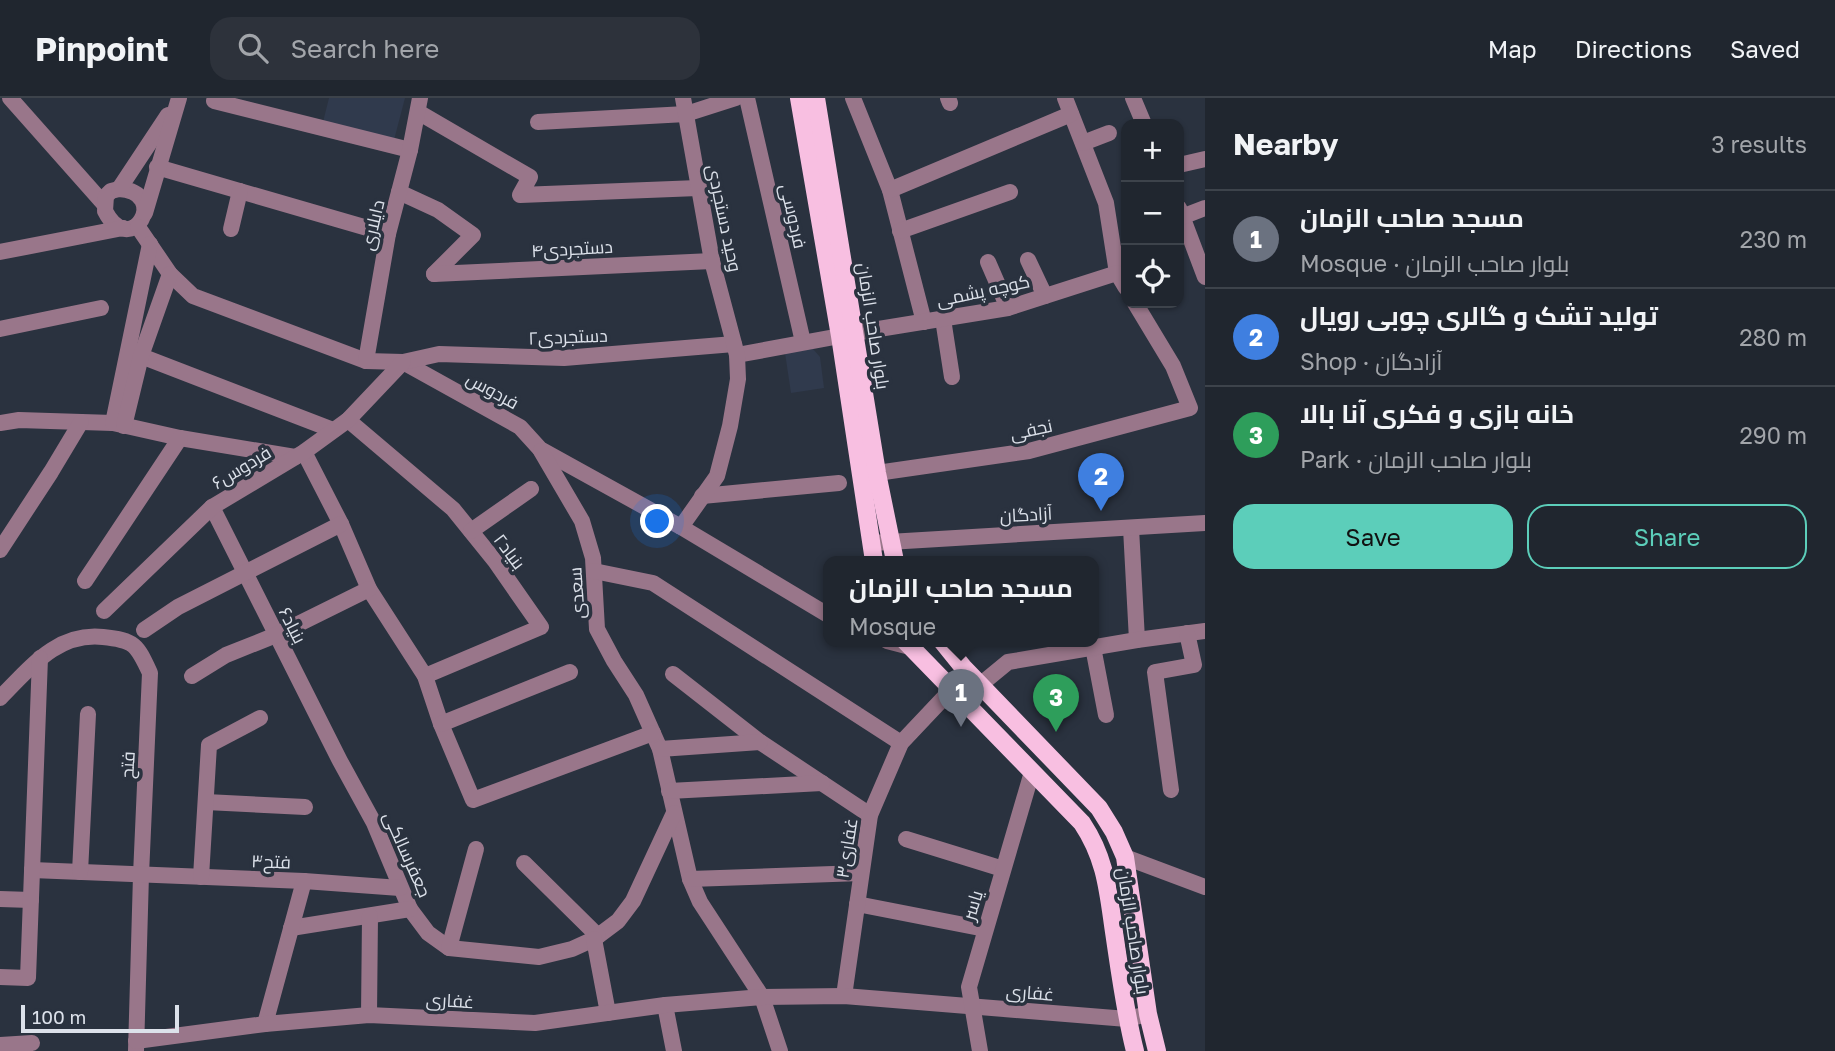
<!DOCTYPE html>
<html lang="en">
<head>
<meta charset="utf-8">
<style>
  :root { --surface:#20262f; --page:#2d323b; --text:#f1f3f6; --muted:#a2a5aa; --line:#3d434b; --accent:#5cceba }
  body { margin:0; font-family:"Golos Text",Cairo,sans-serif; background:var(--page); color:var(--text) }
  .controls { position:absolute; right:21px; top:21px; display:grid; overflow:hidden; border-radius:14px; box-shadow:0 2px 5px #0004 }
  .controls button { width:63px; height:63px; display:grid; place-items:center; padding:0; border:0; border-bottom:2px solid var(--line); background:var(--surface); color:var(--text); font:35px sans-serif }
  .scale { position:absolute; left:21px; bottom:18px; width:158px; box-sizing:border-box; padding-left:7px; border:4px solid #dce1ea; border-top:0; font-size:19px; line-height:24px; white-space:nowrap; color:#dce1ea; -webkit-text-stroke:5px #2a323f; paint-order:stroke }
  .you { position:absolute; left:658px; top:424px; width:24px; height:24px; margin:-18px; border:5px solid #fff; border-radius:50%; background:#1a73e8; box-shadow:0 0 0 10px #1a73e833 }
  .badge { display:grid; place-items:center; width:46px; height:46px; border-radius:50%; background:var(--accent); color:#fff; font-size:23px; font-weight:700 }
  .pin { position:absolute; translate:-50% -58px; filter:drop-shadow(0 2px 4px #0008) }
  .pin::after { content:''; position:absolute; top:37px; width:24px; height:21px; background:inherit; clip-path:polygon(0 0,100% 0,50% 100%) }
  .popup { position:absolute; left:823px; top:458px; width:276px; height:91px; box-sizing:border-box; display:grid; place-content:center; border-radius:14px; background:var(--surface); filter:drop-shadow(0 2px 5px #0005); font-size:23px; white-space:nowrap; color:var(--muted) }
  .popup b { font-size:26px; color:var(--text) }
  .popup::after { content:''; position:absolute; left:50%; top:100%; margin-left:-14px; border:14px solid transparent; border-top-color:var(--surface) }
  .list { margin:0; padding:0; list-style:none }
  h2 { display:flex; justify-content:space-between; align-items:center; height:91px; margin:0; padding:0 28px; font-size:30px }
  h2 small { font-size:23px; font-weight:400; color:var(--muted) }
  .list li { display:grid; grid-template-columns:46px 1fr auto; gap:21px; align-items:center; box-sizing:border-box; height:98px; padding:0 28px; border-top:2px solid var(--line) }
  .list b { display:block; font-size:26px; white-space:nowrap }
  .list p { margin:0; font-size:23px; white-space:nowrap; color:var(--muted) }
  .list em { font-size:23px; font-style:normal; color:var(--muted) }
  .actions { display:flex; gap:14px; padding:21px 28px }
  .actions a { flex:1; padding:16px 0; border:2px solid var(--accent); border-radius:21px; text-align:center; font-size:24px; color:var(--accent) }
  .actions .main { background:var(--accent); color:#111 }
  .icon { flex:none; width:38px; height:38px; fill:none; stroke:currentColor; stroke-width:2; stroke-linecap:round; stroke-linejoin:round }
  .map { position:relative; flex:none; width:1205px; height:953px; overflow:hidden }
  header { display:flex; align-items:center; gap:42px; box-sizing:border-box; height:98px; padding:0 35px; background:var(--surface); border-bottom:2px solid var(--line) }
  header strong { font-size:33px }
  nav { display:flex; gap:38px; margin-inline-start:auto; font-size:24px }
  .search { width:490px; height:63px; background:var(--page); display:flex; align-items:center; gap:18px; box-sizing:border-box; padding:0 24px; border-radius:21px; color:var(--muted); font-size:26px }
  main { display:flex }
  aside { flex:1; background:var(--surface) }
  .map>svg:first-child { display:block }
  .built { fill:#303a4d }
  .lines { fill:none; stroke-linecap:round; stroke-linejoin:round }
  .minor { stroke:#99768a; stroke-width:16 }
  .major { stroke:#f8bfe1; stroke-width:18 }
  .labels { text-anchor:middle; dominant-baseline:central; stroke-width:7; stroke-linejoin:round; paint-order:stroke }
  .street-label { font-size:18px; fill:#dce1ea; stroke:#2a323f }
</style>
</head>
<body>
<header>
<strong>Pinpoint</strong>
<div class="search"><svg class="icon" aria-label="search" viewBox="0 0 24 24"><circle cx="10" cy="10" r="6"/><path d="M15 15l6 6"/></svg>Search here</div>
<nav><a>Map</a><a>Directions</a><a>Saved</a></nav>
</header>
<main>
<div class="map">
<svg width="1205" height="953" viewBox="0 0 1205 953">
  <rect width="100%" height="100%" fill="#2a323f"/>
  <g class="built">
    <polygon points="329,0 405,0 394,42 323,24"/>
    <polygon points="813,251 820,259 824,290 791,295 785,255"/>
  </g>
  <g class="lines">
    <g class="minor">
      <polyline points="10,0 104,106"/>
      <polyline points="747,0 803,244"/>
      <polyline points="853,0 890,92 924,224"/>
      <polyline points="948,0 950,5"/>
      <polyline points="1065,0 1106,105 1117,175 1126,190"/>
      <polyline points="1133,0 1144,26"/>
      <polyline points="214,3 410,52"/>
      <polyline points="418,14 530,79 520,97 698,90"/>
      <polyline points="538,24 686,16 736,0"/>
      <polyline points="1083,45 1109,35"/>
      <polyline points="1179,67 1205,61"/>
      <polyline points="157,69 388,136"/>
      <path d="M119,91C171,94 131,163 105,113L106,98L111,93Z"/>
      <polyline points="119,91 168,17"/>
      <polyline points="890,92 1071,16"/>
      <polyline points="399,94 438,112 473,137 434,176"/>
      <polyline points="1179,110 1205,179"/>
      <polyline points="145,115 179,0"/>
      <polyline points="1179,120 1205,110"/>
      <polyline points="138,129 170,176 193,198 366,263 403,264 520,329 540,351 681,429 828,517"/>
      <polyline points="231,131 240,93"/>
      <polyline points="900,133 1010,94"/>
      <polyline points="0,154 123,130"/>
      <polyline points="1028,162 1045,198"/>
      <polyline points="988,164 1008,210"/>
      <polyline points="434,176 712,163"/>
      <polyline points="943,221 952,279"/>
      <polyline points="0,231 101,210"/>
      <polyline points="854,235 1008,210 1117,175"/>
      <polyline points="737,257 840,238"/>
      <polyline points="141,258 333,332"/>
      <polyline points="366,263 388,136 410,52 420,0"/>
      <polyline points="403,264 439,256 564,260 734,246"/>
      <polyline points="348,322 453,411 495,463 541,529 425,578"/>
      <polyline points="0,325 19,322 113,325 180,340 295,359"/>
      <polyline points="113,325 150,146"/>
      <polyline points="124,328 141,258 170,176"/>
      <polyline points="541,353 582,423 593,460 597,531 614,563 636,597 660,651 690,781 700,804 762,899 780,953"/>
      <polyline points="304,354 341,426 369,491 425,578 441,626 473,702 653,635"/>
      <polyline points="877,375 1029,353 1190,310 1173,268 1135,205"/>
      <polyline points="702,398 839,385"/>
      <polyline points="212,409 340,663 374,725 410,811 428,835 449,850 539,859 572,851 594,841 618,823 633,803 674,715"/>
      <polyline points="681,429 717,378 730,328 738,281 737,257 712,163 683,0"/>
      <polyline points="1131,430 1137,542"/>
      <polyline points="471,433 531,391"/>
      <polyline points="872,445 1205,425"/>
      <polyline points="0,452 51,374 81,324"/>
      <polyline points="594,473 653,485 901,645"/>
      <polyline points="85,483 180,340"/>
      <polyline points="104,513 212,409 304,354 348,322 403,264"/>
      <polyline points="144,532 178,509 341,426"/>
      <polyline points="887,543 910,549"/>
      <polyline points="1093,549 1106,617"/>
      <polyline points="673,576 760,644 870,717"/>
      <polyline points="192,578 226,557 276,537 369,491"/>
      <polyline points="980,587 1008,564 1137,542 1205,533"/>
      <path d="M0,600C30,570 57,534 103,539C135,542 137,547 150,575L141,777L136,953"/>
      <polyline points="441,626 570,574"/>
      <polyline points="660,651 760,644"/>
      <polyline points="1171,692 1155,574 1194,567 1187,535"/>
      <polyline points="669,693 822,685"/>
      <polyline points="206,704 305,709"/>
      <polyline points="906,741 1003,771"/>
      <polyline points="1125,759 1205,789"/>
      <polyline points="524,765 598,838"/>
      <polyline points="32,772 304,783 400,790"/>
      <polyline points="80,774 88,616"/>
      <polyline points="201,779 209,647 260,620"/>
      <polyline points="690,781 861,775"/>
      <polyline points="0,801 31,802"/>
      <polyline points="857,806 985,831"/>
      <polyline points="291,830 410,811"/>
      <polyline points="594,841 608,915"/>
      <polyline points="449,850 476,751"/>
      <polyline points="0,879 28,880 40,560"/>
      <polyline points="844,898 870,717 901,645 952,591"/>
      <polyline points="665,907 674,953"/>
      <polyline points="369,917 370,818"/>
      <polyline points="265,926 304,783"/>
      <polyline points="136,943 265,926 369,917 535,925 665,907 762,899 844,898 1127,921 1148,916"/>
      <polyline points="0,947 32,945"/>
      <polyline points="980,953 969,889 1032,674"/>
    </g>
    <g class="major">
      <polyline points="799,0 840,238 874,463"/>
      <polyline points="816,0 877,375 895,463"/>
      <path d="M905,543L1082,725C1106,761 1108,793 1114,834C1120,874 1125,914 1135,953"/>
      <polyline points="942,543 963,569 1099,710 1114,734 1125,759 1148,916 1157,953"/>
    </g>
  </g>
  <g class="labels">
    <g class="street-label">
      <text transform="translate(794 118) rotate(77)">فردوسی</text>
      <text transform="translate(725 120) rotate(78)">وحید دستجردی</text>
      <text transform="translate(372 127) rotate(-77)">دایلاری</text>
      <text transform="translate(572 150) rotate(-3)">دستجردی۴</text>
      <text transform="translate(983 192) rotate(-12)">کوچه پشمی</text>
      <text transform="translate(874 228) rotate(81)">بلوار صاحب الزمان</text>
      <text transform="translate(568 238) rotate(-2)">دستجردی۲</text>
      <text transform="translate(493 292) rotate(29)">فردوس</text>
      <text transform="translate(1031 331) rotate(-12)">نجفی</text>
      <text transform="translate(241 369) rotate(-31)">فردوس۶</text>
      <text transform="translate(1026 416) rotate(-3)">آزادگان</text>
      <text transform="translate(510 453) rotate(53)">بنیاد۲</text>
      <text transform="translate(576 495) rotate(-94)">سعدی</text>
      <text transform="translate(293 527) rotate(63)">بنیاد۶</text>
      <text transform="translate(127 667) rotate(-87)">فتح</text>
      <text transform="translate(846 750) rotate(-81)">غفاری۳</text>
      <text transform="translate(408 756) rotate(66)">جعفرسالکی</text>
      <text transform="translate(271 763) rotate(2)">فتح۳</text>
      <text transform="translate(972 807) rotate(-73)">یاسر</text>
      <text transform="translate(1134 833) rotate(81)">بلوار صاحب الزمان</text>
      <text transform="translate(1030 894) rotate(4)">غفاری</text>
      <text transform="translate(450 902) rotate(3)">غفاری</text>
    </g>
  </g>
</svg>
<div class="controls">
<button>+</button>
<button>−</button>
<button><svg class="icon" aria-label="locate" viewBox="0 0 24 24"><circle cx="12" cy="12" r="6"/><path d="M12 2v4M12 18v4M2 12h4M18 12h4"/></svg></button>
</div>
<div class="scale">100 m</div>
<div class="you"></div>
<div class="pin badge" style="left:961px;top:629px;background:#6b7280">1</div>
<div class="popup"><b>مسجد صاحب الزمان</b>Mosque</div>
<div class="pin badge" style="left:1101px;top:413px;background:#3f7fe0">2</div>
<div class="pin badge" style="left:1056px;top:634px;background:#2e9e5b">3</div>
</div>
<aside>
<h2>Nearby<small>3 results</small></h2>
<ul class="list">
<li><span class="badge" style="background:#6b7280">1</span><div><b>مسجد صاحب الزمان</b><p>Mosque · بلوار صاحب الزمان</p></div><em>230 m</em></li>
<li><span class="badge" style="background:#3f7fe0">2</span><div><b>تولید تشک و گالری چوبی رویال</b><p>Shop · آزادگان</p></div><em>280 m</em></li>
<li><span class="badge" style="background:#2e9e5b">3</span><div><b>خانه بازی و فکری آنا بالا</b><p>Park · بلوار صاحب الزمان</p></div><em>290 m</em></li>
</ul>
<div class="actions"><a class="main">Save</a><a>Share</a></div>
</aside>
</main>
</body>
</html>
